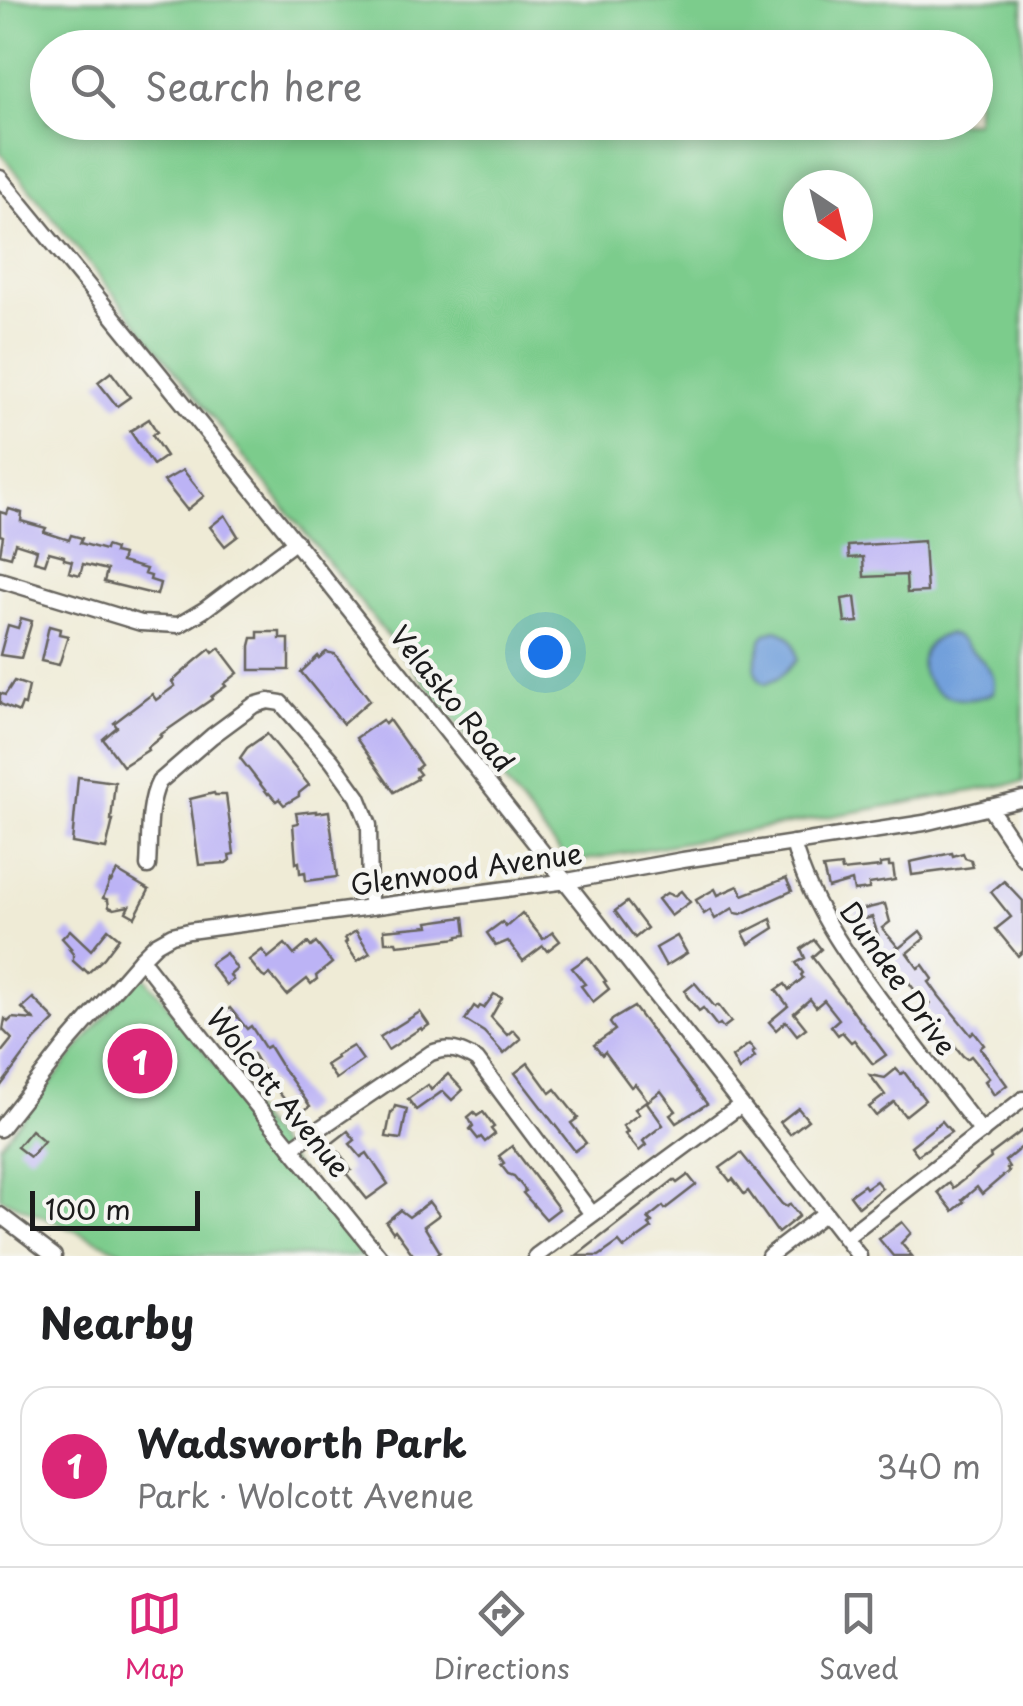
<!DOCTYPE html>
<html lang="en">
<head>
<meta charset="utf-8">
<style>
  :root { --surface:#fff; --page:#f2f2f2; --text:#202124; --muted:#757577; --line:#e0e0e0; --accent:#db2777 }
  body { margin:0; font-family:"Playpen Sans",sans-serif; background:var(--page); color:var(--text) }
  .compass { position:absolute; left:783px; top:170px; width:90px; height:90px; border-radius:50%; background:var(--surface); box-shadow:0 5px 15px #0003; rotate:145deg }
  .scale { position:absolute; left:30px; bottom:25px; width:170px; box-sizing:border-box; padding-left:10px; border:5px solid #1c1c1c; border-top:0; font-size:28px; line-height:35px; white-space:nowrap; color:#1c1c1c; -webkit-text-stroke:8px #f6f6f2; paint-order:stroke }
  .you { position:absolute; left:545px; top:652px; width:35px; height:35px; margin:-25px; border:8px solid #fff; border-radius:50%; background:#1a73e8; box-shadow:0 0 0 15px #1a73e833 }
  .badge { display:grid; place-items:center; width:65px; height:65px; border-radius:50%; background:var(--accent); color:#fff; font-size:32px; font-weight:700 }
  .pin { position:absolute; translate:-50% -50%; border:5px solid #fff; box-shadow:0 2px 10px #0006 }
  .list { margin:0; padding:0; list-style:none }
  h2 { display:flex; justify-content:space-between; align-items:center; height:130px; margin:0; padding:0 40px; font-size:42px }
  h2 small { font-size:32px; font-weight:400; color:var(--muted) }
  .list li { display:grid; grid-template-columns:65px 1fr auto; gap:30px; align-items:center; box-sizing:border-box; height:160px; margin:0 20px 20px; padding:0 20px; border:2px solid var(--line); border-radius:30px }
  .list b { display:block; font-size:38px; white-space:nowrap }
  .list p { margin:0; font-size:32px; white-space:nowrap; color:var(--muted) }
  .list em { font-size:32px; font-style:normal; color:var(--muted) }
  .icon { flex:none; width:55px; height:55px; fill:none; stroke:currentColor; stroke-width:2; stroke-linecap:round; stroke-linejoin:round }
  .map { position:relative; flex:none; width:1023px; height:1256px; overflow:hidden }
  .search { position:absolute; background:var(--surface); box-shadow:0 5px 15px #0003; left:30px; right:30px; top:30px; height:110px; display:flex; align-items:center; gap:25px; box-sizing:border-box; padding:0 35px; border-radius:55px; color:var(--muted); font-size:38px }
  .sheet { height:310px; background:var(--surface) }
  nav { display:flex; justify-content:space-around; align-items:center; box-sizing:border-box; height:140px; border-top:2px solid var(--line); background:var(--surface); font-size:28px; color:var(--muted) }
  nav a { display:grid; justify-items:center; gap:5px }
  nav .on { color:var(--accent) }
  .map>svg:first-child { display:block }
  .green { fill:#7ccc8c; stroke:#4c7454; stroke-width:2.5; fill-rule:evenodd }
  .water { fill:#72a0db; stroke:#475e7c; stroke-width:2.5 }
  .building { fill:#bcb3f5 }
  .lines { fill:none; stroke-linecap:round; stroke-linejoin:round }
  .minor-casing { stroke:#66645d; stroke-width:19 }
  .minor { stroke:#fff; stroke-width:14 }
  .labels { text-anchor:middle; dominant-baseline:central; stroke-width:9; stroke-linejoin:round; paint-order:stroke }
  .street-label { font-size:28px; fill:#1c1c1c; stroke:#f6f6f2 }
</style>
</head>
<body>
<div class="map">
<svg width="1023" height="1256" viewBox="0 0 1023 1256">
  <rect width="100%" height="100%" fill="#f6f6f2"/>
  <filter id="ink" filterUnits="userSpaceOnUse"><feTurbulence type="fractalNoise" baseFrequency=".01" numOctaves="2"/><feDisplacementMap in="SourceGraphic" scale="20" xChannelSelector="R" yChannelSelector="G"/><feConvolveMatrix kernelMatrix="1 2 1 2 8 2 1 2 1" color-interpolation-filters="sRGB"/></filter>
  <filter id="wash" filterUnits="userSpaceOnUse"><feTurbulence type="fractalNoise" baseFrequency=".0048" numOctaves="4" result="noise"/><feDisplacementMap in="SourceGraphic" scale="40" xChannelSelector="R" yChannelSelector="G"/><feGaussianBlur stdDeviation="2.25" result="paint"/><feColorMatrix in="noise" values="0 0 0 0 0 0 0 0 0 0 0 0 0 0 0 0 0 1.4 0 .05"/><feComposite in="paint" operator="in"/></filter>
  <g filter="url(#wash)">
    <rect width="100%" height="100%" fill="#efebd6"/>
    <g class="green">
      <path d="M0,0H1023V782L569,863L0,152ZM48,48H976V122H48ZM798,185H858V245H798Z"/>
      <polygon points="137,976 146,978 367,1256 132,1256 0,1198 0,1145"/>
    </g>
    <g class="water">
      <path d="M776,630C791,633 796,645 797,660L779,678L765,684C749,674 756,662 760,647C761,644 760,641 762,638C765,632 771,632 776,630Z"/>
      <path d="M947,634C961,636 963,643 973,652C986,664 998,674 993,693C934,720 892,653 947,634Z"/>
    </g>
    <g id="blocks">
      <g class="building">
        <polygon points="111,372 130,397 117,406 98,382"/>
        <polygon points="149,419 157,432 152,435 166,456 153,465 130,431"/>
        <polygon points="183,470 204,496 187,510 164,481"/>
        <polygon points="9,509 22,513 21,521 46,528 44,532 69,540 71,535 82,538 80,543 105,550 106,546 115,549 114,553 123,555 121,562 146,569 144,574 151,576 150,580 160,583 157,595 104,582 107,570 83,564 80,575 69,572 72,561 64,559 64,556 49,552 45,564 34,561 37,550 15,543 11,557 0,554 3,536 0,535 0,512 7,514"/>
        <polygon points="225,515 238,536 225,546 210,527"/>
        <polygon points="924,541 927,592 907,593 906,575 864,577 863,557 849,558 848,546"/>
        <polygon points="855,597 858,622 845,623 842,599"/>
        <polygon points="21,618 32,621 21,658 0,655 8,625 18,628"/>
        <polygon points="49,626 60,629 59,634 68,636 59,665 41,661"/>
        <polygon points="258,632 280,632 280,639 289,639 289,670 250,670 250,646 252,638 258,638"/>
        <polygon points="219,648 238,673 224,684 226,686 211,697 212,699 160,735 162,736 147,748 148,750 123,766 103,739 117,727 114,723 152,694 156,700 175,686 172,682 193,663 210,649 213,653"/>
        <polygon points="326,652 335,654 370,700 343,724 301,672 318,656 319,658"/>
        <polygon points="14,681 29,686 25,705 22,704 19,712 0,704 0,693 5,695"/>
        <polygon points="382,720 385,724 389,720 421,765 416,769 420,774 416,777 417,779 394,792 356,738"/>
        <polygon points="267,734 309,785 299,793 299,796 284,805 279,799 276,801 269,793 268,794 240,758 247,748"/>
        <polygon points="78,777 115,782 111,820 113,820 106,849 72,843"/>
        <polygon points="214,793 215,795 226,795 234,854 229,855 230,860 226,863 199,865 190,799"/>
        <polygon points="316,811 316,813 329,811 337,877 306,881 305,872 300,873 299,862 296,863 293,824 298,823 296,813"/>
        <polygon points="952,853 953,856 963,853 965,858 971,860 973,867 912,875 910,862"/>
        <polygon points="889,863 889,866 893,866 895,880 869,884 869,889 854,891 852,881 828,888 823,868 841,866 842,871 880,867 880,864"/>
        <polygon points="117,871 149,890 135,917 126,912 129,906 114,909 109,907 108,900 103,898 110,881 111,882"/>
        <polygon points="786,878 792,891 741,914 735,913 733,908 715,919 710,910 704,914 696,900 715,889 718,895 738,886 743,895"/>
        <polygon points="1004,881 1023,901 1023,951 1018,956 996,929 1011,917 991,892"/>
        <polygon points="681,891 690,902 671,916 658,899 667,893 674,896"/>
        <polygon points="627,902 647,928 635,938 615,911"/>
        <polygon points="885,904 890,922 882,928 899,948 920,931 925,938 907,953 918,968 923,965 933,979 929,982 939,996 971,1035 974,1032 984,1045 980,1048 1007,1085 994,1095 985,1081 989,1078 971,1056 967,1059 963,1056 925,1008 930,1003 920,989 916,992 899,969 897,970 892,966 871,940 878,935 872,917 858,921 856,911"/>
        <polygon points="522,913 543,939 553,932 560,941 547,951 543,946 523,961 508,941 496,946 487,933 502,922 506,927"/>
        <polygon points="464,917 466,935 458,936 458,938 418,943 397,945 396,942 385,942 384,930 429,926 428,922"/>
        <polygon points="771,919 774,928 749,944 743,933"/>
        <polygon points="108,929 119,938 104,958 88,973 84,969 83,970 73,961 73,954 69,949 71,948 62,938 70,930 91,950"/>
        <polygon points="356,931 370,953 357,961 345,943 347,941 345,938"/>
        <polygon points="677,936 687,953 666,966 656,948"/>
        <polygon points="814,940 821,949 812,957 886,1055 873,1064 854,1040 851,1042 842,1032 838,1035 831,1026 839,1019 824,1000 816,1007 810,999 794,1013 806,1028 797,1035 786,1021 776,1030 769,1022 788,1006 776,990 785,984 789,990 803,978 801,975 803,973 796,963 805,958 801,949"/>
        <polygon points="308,943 311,947 316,943 332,963 316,976 317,979 311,984 307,979 287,995 270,974 265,978 262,976 249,960 262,950 268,958 285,944 294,955"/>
        <polygon points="226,953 237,969 230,975 233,980 226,985 210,964"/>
        <polygon points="588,957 606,981 604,982 609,989 593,1002 581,986 585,984 572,968"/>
        <polygon points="695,983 715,1007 718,1005 731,1022 723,1028 720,1024 717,1026 703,1008 699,1011 687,996 685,991"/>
        <polygon points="494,994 502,998 491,1017 507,1035 513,1030 521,1039 504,1054 484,1032 465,1020 474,1006 478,1009 480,1006 484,1008"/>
        <polygon points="33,998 55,1020 35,1040 0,1087 0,1054 12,1039 3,1030 5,1019 8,1022 12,1018 34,1020 22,1008"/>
        <polygon points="634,1007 707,1104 676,1123 670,1115 676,1111 661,1091 648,1101 635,1084 631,1087 605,1052 602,1055 594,1045 615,1030 610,1023 612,1020"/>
        <polygon points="230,1008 247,1029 251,1026 265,1048 269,1046 282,1067 310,1106 298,1115 269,1081 253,1054 250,1056 234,1032 232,1034 219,1017"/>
        <polygon points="420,1012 429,1025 422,1030 421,1028 388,1050 380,1037"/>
        <polygon points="749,1044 755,1051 752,1053 755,1057 739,1070 732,1057"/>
        <polygon points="353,1046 363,1060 336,1079 326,1065 337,1058 336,1056"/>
        <polygon points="528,1063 550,1093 555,1089 578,1118 571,1123 586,1143 575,1151 515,1073"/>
        <polygon points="896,1069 901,1074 904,1072 925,1100 905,1116 894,1102 876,1116 869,1107 885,1095 870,1075 885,1078"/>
        <polygon points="448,1074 463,1090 452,1100 443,1091 416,1110 408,1099 428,1085 431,1090"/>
        <polygon points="646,1101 663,1125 645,1139 643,1141 646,1145 639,1151 625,1134 628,1132 623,1126 639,1114 635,1109"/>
        <polygon points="395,1106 407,1109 401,1139 386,1137 391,1112 393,1112"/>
        <polygon points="798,1108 808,1120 790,1134 780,1122"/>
        <polygon points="474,1112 477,1116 483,1112 494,1127 491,1129 495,1134 485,1142 481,1137 478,1139 470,1129 473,1126 468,1117"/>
        <polygon points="942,1121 951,1132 918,1155 911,1146"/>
        <polygon points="31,1130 44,1141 30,1157 17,1147"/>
        <polygon points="1023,1130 1023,1146 1005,1161 1009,1167 1007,1169 1009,1171 982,1194 977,1187 962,1200 964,1202 953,1211 938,1192 949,1183 953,1188 991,1158 990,1155"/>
        <polygon points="348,1131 355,1140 350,1144 361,1157 367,1153 388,1184 367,1199 346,1173 351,1170 339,1152 337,1153 330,1145"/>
        <polygon points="512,1146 559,1209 546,1219 523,1193 526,1191 514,1176 508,1174 501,1165 504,1163 499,1156"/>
        <polygon points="741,1153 782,1204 787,1207 790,1204 799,1216 778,1233 748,1191 744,1194 733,1179 730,1181 720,1168"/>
        <polygon points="688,1175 696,1185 665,1209 663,1206 648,1218 652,1222 649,1225 652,1228 624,1248 619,1242 599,1256 576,1256 674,1180 677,1183"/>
        <polygon points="876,1181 882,1188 859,1207 850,1195 864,1185 866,1188"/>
        <polygon points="429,1202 439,1215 424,1226 440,1252 435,1256 414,1256 395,1230 393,1232 386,1222 400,1210 409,1217"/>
        <polygon points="902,1222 911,1233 901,1243 912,1256 893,1256 879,1239"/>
      </g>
    </g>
  </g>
  <g filter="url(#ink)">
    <use href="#blocks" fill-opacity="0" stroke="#66645d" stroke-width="2.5"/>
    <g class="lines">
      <defs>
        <g id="minor">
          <path d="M0,178C291,533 577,893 859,1256"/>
          <polyline points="0,580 141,623 179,625 204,610 296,541"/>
          <polyline points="989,807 1023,858"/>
          <path d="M793,843C812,911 855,967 897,1022C925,1059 953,1095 982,1132"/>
          <path d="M148,866C150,840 147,805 159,782L212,736L254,705L268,701L281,703L332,761L358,797L369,825L370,906"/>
          <polyline points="141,959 227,1069 379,1256"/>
          <polyline points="0,1129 66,1045 141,959 156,944 172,935 189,931 567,881 683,860 924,823 1023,799"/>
          <path d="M291,1148L431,1053C450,1046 460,1050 477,1060L592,1214"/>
          <polyline points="0,1215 54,1256"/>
          <polyline points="845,1238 1023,1099"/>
          <polyline points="536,1256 741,1105"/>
          <polyline points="769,1256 825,1213"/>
        </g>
      </defs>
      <use href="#minor" class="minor-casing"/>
      <use href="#minor" class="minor"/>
    </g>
  </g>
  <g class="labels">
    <g class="street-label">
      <text transform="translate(453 698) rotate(51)">Velasko Road</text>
      <text transform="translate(466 868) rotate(-8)">Glenwood Avenue</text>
      <text transform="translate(899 978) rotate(55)">Dundee Drive</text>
      <text transform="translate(279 1092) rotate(51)">Wolcott Avenue</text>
    </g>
  </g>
</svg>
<svg class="compass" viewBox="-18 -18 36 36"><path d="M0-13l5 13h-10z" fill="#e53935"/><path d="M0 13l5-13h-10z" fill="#757577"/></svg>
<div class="scale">100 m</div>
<div class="you"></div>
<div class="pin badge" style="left:140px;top:1061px">1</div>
<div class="search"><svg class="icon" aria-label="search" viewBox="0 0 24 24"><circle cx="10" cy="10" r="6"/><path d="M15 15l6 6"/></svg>Search here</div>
</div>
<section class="sheet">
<h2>Nearby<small></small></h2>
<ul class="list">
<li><span class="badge">1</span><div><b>Wadsworth Park</b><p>Park · Wolcott Avenue</p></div><em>340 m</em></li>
</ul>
</section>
<nav>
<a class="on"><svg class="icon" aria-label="map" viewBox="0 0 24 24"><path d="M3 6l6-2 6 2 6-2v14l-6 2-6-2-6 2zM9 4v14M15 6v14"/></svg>Map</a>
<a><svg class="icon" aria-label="directions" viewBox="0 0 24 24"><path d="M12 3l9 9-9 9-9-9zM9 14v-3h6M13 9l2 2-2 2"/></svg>Directions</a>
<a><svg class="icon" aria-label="saved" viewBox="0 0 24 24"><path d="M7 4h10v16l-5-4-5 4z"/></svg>Saved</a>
</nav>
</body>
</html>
